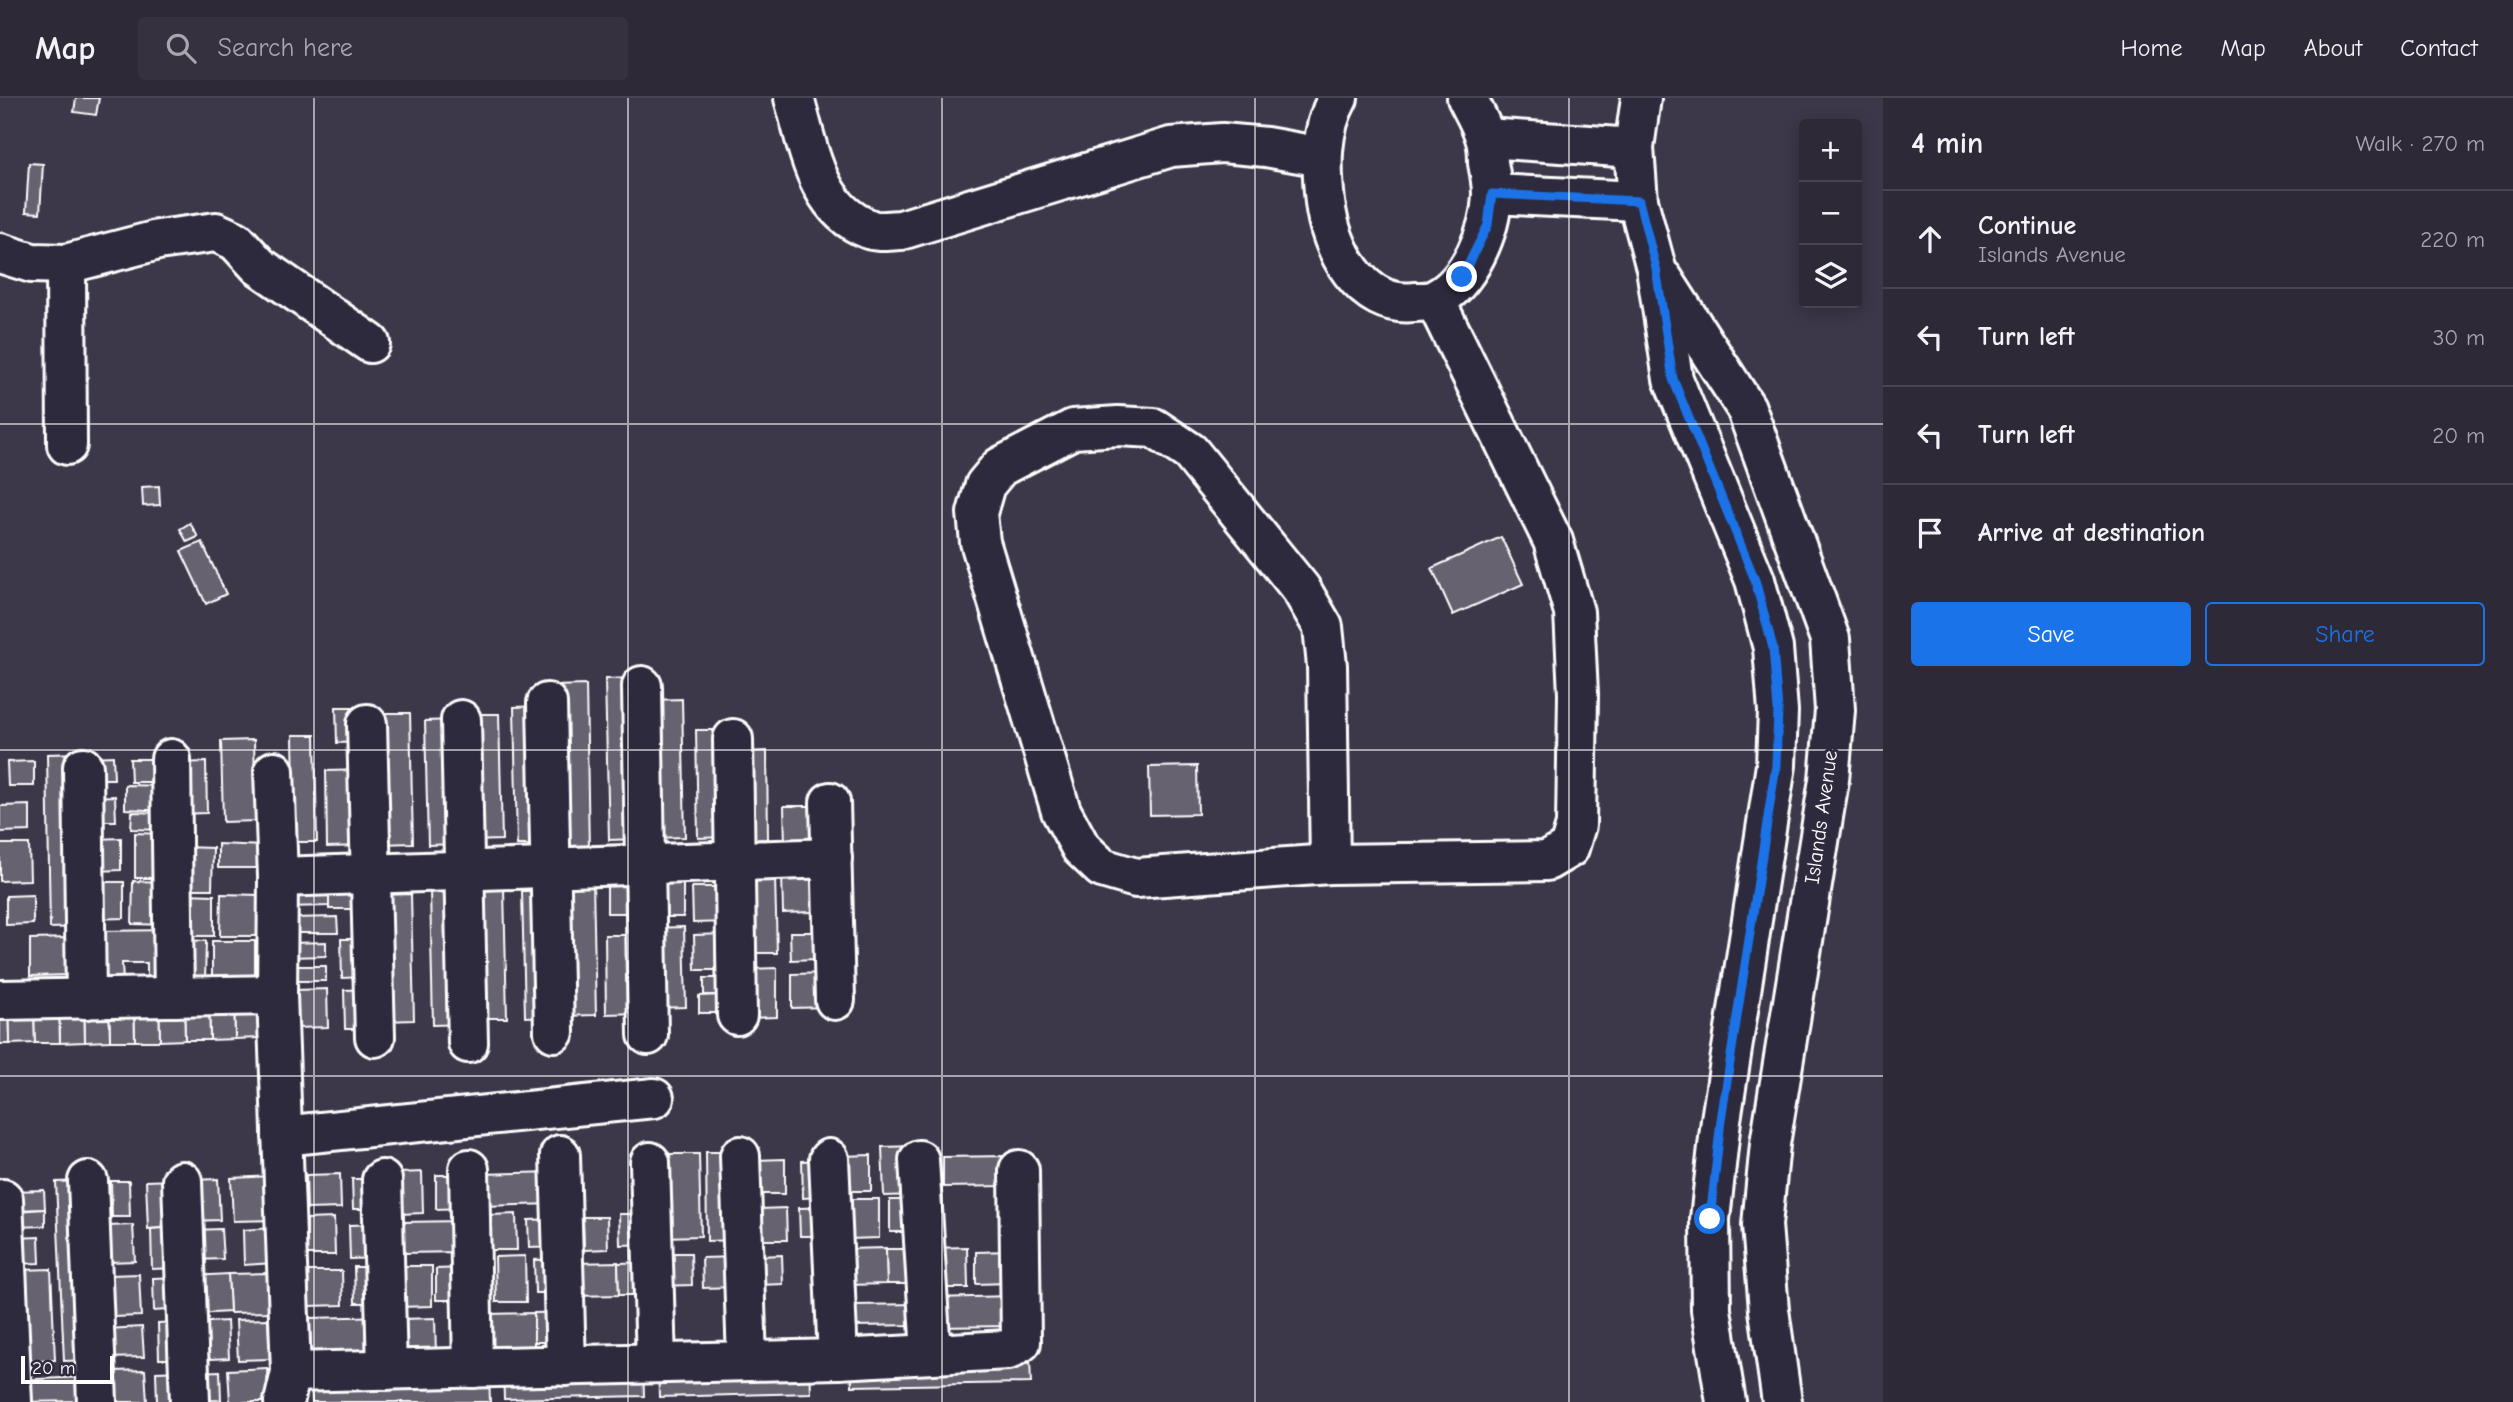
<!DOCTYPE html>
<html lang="en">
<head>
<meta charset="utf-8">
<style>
  :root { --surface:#2d2937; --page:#35313f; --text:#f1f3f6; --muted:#a7a6ad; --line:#484552; --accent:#1a73e8 }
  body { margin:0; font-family:"Comic Neue",sans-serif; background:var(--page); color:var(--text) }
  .controls { position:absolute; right:21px; top:21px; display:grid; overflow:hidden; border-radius:7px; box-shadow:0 4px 18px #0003 }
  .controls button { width:63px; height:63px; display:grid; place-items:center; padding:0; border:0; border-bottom:2px solid var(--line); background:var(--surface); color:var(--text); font:35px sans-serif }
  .scale { position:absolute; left:21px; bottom:18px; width:93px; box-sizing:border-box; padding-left:7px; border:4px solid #fff; border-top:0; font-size:19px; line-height:24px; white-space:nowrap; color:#fff; -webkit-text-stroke:5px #2f2a3d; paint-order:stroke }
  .stop { position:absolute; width:21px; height:21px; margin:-16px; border:5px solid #1a73e8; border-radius:50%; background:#fff }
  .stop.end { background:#1a73e8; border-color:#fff; box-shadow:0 2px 7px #0008 }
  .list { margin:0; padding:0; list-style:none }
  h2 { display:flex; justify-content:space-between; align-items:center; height:91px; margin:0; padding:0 28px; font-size:30px }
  h2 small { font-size:23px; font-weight:400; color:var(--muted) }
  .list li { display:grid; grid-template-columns:46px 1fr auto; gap:21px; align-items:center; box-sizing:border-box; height:98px; padding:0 28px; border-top:2px solid var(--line) }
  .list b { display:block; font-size:26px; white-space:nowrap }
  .list p { margin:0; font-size:23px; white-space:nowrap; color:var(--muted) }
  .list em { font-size:23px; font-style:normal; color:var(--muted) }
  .actions { display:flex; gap:14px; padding:21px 28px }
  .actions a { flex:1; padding:16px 0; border:2px solid var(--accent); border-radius:7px; text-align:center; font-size:24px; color:var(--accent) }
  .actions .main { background:var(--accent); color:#fff }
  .icon { flex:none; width:38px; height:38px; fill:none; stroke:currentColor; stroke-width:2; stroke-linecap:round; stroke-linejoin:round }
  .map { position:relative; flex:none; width:1883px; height:1304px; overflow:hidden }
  header { display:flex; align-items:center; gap:42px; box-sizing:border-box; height:98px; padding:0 35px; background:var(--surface); border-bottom:2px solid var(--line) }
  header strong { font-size:33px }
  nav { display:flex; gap:38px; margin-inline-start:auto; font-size:24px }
  .search { width:490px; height:63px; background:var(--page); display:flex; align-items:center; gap:18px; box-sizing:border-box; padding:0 24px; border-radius:7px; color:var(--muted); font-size:26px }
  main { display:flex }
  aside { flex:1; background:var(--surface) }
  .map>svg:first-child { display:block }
  .building { fill:#666270; stroke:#fff; stroke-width:2 }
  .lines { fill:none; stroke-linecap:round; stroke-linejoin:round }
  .minor-casing { stroke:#fff; stroke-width:44 }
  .minor { stroke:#2f2a3d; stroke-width:38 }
  .route { stroke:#1a73e8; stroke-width:9 }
  .grid { fill:none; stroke:#fff; stroke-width:2; stroke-opacity:0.55 }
  .labels { text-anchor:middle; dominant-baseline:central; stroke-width:6; stroke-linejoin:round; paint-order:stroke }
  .street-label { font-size:21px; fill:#fff; stroke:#2f2a3d }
</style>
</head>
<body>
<header>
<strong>Map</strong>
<div class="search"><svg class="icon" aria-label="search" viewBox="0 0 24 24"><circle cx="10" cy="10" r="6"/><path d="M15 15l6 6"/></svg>Search here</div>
<nav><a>Home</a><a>Map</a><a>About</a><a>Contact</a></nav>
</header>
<main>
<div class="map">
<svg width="1883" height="1304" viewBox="0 0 1883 1304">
  <rect width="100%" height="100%" fill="#3c3749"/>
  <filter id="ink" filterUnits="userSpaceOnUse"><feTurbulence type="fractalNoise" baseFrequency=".0143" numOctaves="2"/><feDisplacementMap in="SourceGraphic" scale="14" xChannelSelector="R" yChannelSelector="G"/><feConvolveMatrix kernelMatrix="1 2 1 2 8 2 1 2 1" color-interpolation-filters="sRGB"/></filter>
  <g filter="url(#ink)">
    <g class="building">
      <polygon points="76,0 99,0 96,17 74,14"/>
      <polygon points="29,65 43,66 40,115 26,114"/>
      <polygon points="159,388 160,407 143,408 142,389"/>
      <polygon points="190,425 198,439 187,444 180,431"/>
      <polygon points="1501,439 1523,486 1453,517 1432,470"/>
      <polygon points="202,444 226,496 206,506 181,453"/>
      <polygon points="634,580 637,741 609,742 605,581"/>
      <polygon points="586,587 589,752 556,752 553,588"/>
      <polygon points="682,601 685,739 654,740 651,602"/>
      <polygon points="544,608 547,747 517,747 514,609"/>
      <polygon points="336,609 363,609 364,644 337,645"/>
      <polygon points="378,615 410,615 413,745 381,746"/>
      <polygon points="467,616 499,616 502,742 470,743"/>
      <polygon points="453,622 456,746 428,747 425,623"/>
      <polygon points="696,632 724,632 726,739 698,740"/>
      <polygon points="293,637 315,637 317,744 295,744"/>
      <polygon points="254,642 256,723 223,724 221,643"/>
      <polygon points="767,653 768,741 745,742 743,654"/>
      <polygon points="79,655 83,829 50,830 47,656"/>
      <polygon points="113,658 114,681 90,681 90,659"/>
      <polygon points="130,661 166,661 165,684 131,684"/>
      <polygon points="34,663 34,688 8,688 7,664"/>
      <polygon points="206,664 207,715 177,716 176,665"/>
      <polygon points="1197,668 1198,716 1150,717 1149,669"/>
      <polygon points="366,672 367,748 327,749 326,673"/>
      <polygon points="125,687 170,688 169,713 125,711"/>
      <polygon points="115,698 116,723 92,723 91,699"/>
      <polygon points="30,707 30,733 0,734 0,708"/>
      <polygon points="784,708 811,708 812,748 785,748"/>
      <polygon points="132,714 162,715 162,732 131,731"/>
      <polygon points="135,735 164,736 164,780 135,780"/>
      <polygon points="121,740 121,772 96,773 95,741"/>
      <polygon points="0,746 29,746 30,782 0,783"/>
      <polygon points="218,746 264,748 264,770 218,770"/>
      <polygon points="183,749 213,750 212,791 182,791"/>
      <polygon points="648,774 683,774 683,819 649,819"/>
      <polygon points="812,775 813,814 783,815 782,776"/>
      <polygon points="775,779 777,855 744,855 742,780"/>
      <polygon points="629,781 630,815 607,815 607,782"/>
      <polygon points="133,783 168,784 167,827 132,826"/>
      <polygon points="89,784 124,784 124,820 90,821"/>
      <polygon points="593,784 596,917 561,918 558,785"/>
      <polygon points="364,788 364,811 329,811 329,789"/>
      <polygon points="329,789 329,808 285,809 284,790"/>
      <polygon points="692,789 726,789 727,824 693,825"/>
      <polygon points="504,790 507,920 479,920 476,791"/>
      <polygon points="463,791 466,926 433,927 430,792"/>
      <polygon points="522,793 548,793 551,918 525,919"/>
      <polygon points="184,796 214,797 214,838 184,838"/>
      <polygon points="221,796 260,797 258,838 220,838"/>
      <polygon points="411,796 414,922 386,923 383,797"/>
      <polygon points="33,797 33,826 6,827 6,798"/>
      <polygon points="337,819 338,835 292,835 291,820"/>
      <polygon points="684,829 686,909 651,910 649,830"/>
      <polygon points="172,832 173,881 147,881 147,865 122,865 123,884 99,885 98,833"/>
      <polygon points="790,834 815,834 816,861 791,862"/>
      <polygon points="726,836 727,872 695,872 694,837"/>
      <polygon points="605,837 639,837 641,915 606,916"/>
      <polygon points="70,840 71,877 30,878 30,841"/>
      <polygon points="341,841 364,841 365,879 342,880"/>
      <polygon points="182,842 206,843 205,883 181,882"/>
      <rect x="212" y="843" width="43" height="41"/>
      <polygon points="326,844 326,858 289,859 289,845"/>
      <rect x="296" y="868" width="30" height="15"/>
      <polygon points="777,870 777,919 744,920 743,871"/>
      <polygon points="829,875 830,909 792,910 792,876"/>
      <polygon points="704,880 721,880 722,897 704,897"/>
      <polygon points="327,891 328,929 296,930 295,892"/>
      <polygon points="370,891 370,931 345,931 344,892"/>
      <polygon points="722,897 722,915 699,915 699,898"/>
      <polygon points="234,902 259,902 260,940 235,941"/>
      <polygon points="234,902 235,941 210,942 209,903"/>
      <polygon points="184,903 209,903 210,942 185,942"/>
      <polygon points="184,903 185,942 160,943 159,904"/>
      <polygon points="134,904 159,904 160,943 135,943"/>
      <polygon points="134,904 135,943 110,943 109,905"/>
      <polygon points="84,905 109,905 110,943 85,944"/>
      <polygon points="84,905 85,944 60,945 59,906"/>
      <polygon points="34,906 35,945 10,946 9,907"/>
      <polygon points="34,906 59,906 60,945 35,945"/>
      <polygon points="0,907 9,907 10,946 0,946"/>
      <polygon points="917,1048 918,1097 884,1098 882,1049"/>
      <polygon points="706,1054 733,1054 735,1142 707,1143"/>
      <polygon points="659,1056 699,1056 701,1138 661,1139"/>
      <polygon points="871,1057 871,1093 841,1093 841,1058"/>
      <polygon points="1006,1058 1007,1088 943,1089 943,1059"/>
      <polygon points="785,1061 785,1096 753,1096 752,1062"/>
      <polygon points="819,1062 820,1099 803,1100 802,1063"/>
      <polygon points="422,1074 423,1115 400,1116 399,1075"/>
      <polygon points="553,1074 554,1106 482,1108 482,1076"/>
      <polygon points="340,1076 341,1110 307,1111 306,1077"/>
      <polygon points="436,1077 463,1077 463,1110 436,1111"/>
      <polygon points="272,1078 274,1122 233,1123 231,1080"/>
      <polygon points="218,1081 220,1122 192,1123 190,1082"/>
      <polygon points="352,1081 373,1081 374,1111 353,1111"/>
      <polygon points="173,1082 176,1129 148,1131 146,1083"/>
      <polygon points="82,1083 90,1262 64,1263 56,1084"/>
      <polygon points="111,1083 129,1083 130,1119 112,1119"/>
      <polygon points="44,1092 45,1111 14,1112 13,1093"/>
      <polygon points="847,1101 879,1101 879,1140 848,1141"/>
      <polygon points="890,1102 920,1102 921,1134 890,1134"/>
      <polygon points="831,1109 831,1138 800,1138 799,1110"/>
      <polygon points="786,1110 787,1142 759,1142 759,1111"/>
      <polygon points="45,1111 45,1128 17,1129 16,1113"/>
      <polygon points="516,1116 517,1152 491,1152 490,1117"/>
      <polygon points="619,1116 647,1116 648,1146 620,1147"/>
      <polygon points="583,1119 607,1119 608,1151 584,1152"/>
      <polygon points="334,1120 335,1157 307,1157 307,1121"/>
      <polygon points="557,1121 558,1149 529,1150 528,1122"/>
      <polygon points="462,1123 463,1154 401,1155 401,1124"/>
      <polygon points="380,1126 380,1160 350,1161 349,1127"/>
      <polygon points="133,1127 135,1163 109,1164 107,1128"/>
      <polygon points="176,1129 177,1170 152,1171 151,1131"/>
      <polygon points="273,1130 275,1165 244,1167 243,1132"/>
      <polygon points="221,1131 223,1161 194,1162 193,1132"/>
      <polygon points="39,1139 40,1165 15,1166 14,1140"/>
      <polygon points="967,1149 968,1190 932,1190 932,1150"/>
      <polygon points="886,1150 887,1186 847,1187 846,1151"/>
      <polygon points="886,1151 916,1151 916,1186 887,1186"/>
      <polygon points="1008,1153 1009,1185 976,1186 976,1154"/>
      <polygon points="660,1155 691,1155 692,1187 660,1188"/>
      <polygon points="782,1157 783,1186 759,1187 758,1158"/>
      <polygon points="525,1158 526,1204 496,1204 495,1159"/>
      <polygon points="736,1159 736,1189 703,1190 702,1160"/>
      <polygon points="561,1161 562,1195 535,1195 534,1162"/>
      <polygon points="618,1164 619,1197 576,1198 576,1165"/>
      <polygon points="652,1164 653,1197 619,1197 618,1165"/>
      <polygon points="398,1168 432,1168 432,1208 399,1209"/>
      <polygon points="354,1169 378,1169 379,1205 355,1205"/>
      <polygon points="462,1170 462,1202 436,1202 436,1171"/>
      <polygon points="51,1171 55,1262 24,1264 20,1172"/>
      <polygon points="308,1173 342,1173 343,1207 309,1208"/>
      <polygon points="270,1175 272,1214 230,1215 228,1176"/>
      <polygon points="139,1176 141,1218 112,1219 110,1177"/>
      <polygon points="228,1176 230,1214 195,1216 193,1178"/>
      <polygon points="180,1179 181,1211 154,1213 153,1180"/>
      <polygon points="1012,1198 1013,1228 933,1229 933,1200"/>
      <polygon points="919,1206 920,1227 853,1228 853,1207"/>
      <polygon points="573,1214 574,1244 534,1244 534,1215"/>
      <polygon points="534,1215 534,1248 490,1249 489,1216"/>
      <polygon points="386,1218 387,1253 311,1255 310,1220"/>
      <polygon points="435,1220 436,1257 403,1257 402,1221"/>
      <polygon points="268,1221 270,1261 238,1262 236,1222"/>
      <polygon points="227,1223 229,1260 193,1262 191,1225"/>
      <polygon points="178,1224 180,1261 159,1261 158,1225"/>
      <polygon points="142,1229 144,1259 108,1260 107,1231"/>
      <polygon points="1030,1261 1031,1285 852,1288 851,1264"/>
      <polygon points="810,1264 811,1295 659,1299 658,1267"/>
      <polygon points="643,1267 644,1298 504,1301 503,1270"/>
      <polygon points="267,1270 268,1304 230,1304 228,1272"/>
      <polygon points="145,1272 147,1304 115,1304 114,1273"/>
      <polygon points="182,1273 183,1304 157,1304 156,1274"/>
      <polygon points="220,1273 221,1302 198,1303 197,1274"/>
      <polygon points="489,1275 490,1304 312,1304 311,1281"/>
      <polygon points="84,1279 85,1303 18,1304 17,1282"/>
    </g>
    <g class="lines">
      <defs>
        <g id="minor">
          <path d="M794,0C808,47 816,112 869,131C878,135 892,132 901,132L1171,49L1222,45L1266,49L1322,59"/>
          <path d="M1338,0C1320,32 1321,68 1325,104C1330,150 1361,211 1415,204C1421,204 1431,204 1436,201C1469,185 1491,132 1492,97C1492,87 1490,75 1488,65C1488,57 1488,47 1485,39C1481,25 1473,12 1467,0"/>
          <polyline points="1641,0 1634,50 1638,103 1656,170 1673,281 1755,482 1773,550 1778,613 1776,667 1721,1022 1710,1121 1711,1212 1726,1304"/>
          <polyline points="1486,40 1634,50"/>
          <polyline points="1492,96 1638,103"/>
          <polyline points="0,155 32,165 66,166 158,142 216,134 236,143 259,168 370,245"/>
          <polyline points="66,166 67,347"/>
          <polyline points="1663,181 1746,310 1830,541 1835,612 1829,682 1770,1046 1762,1127 1769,1212 1782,1304"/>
          <polyline points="642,588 648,937"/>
          <polyline points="547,605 554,934"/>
          <polyline points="461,622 468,945"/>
          <polyline points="367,626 375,939"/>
          <polyline points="733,641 737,917"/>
          <polyline points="171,661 174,899"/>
          <polyline points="83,669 86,901"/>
          <polyline points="274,673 278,779 277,897 291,1274 284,1304"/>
          <polyline points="830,704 835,902"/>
          <polyline points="1330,766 1327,568 1323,529 1301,491 1190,354 1154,330 1118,328 1073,331 1000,369 985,387 977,415 980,444 1061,713 1081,750 1102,770 1136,780 1330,766 1547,763 1569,750 1576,727 1578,596 1574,514 1553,443 1435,202"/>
          <polyline points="278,779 832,760"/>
          <polyline points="0,902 277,897"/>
          <polyline points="282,1038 654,1000"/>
          <polyline points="560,1057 566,1268"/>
          <polyline points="740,1058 747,1263"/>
          <polyline points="829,1061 838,1261"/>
          <polyline points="919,1062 931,1256"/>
          <polyline points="650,1064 656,1265"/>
          <polyline points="469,1071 473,1270"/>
          <polyline points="382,1082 387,1272"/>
          <polyline points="88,1083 97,1304"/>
          <polyline points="182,1083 190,1304"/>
          <polyline points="3,1101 12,1304"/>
          <polyline points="291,1274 838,1261 1008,1252 1021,1244 1019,1072"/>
        </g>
      </defs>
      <use href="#minor" class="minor-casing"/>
      <use href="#minor" class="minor"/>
    </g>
  </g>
  <g class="lines" filter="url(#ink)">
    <polyline class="route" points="1462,179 1488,127 1492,96 1639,103 1656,170 1673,281 1755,482 1773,550 1778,612 1776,667 1721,1022 1710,1121"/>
  </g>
  <path class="grid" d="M314,0V1304M628,0V1304M942,0V1304M1255,0V1304M1569,0V1304M0,326H1883M0,652H1883M0,978H1883"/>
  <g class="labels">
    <g class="street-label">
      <text transform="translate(1821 719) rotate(-82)">Islands Avenue</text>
    </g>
  </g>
</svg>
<div class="controls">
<button>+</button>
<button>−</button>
<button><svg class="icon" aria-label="layers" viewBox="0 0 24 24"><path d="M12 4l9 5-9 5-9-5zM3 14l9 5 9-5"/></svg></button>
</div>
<div class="scale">20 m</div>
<div class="stop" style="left:1710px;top:1121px"></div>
<div class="stop end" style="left:1462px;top:179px"></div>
</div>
<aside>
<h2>4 min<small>Walk · 270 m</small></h2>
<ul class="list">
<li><svg class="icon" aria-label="ahead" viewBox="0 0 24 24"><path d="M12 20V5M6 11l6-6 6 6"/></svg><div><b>Continue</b><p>Islands Avenue</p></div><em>220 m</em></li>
<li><svg class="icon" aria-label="left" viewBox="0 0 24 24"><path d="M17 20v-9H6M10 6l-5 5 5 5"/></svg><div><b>Turn left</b></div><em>30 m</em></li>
<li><svg class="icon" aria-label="left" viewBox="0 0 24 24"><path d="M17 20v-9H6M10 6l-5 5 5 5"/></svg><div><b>Turn left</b></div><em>20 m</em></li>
<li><svg class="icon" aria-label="arrive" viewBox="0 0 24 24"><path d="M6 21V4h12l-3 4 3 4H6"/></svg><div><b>Arrive at destination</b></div></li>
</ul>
<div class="actions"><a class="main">Save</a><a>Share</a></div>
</aside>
</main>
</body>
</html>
